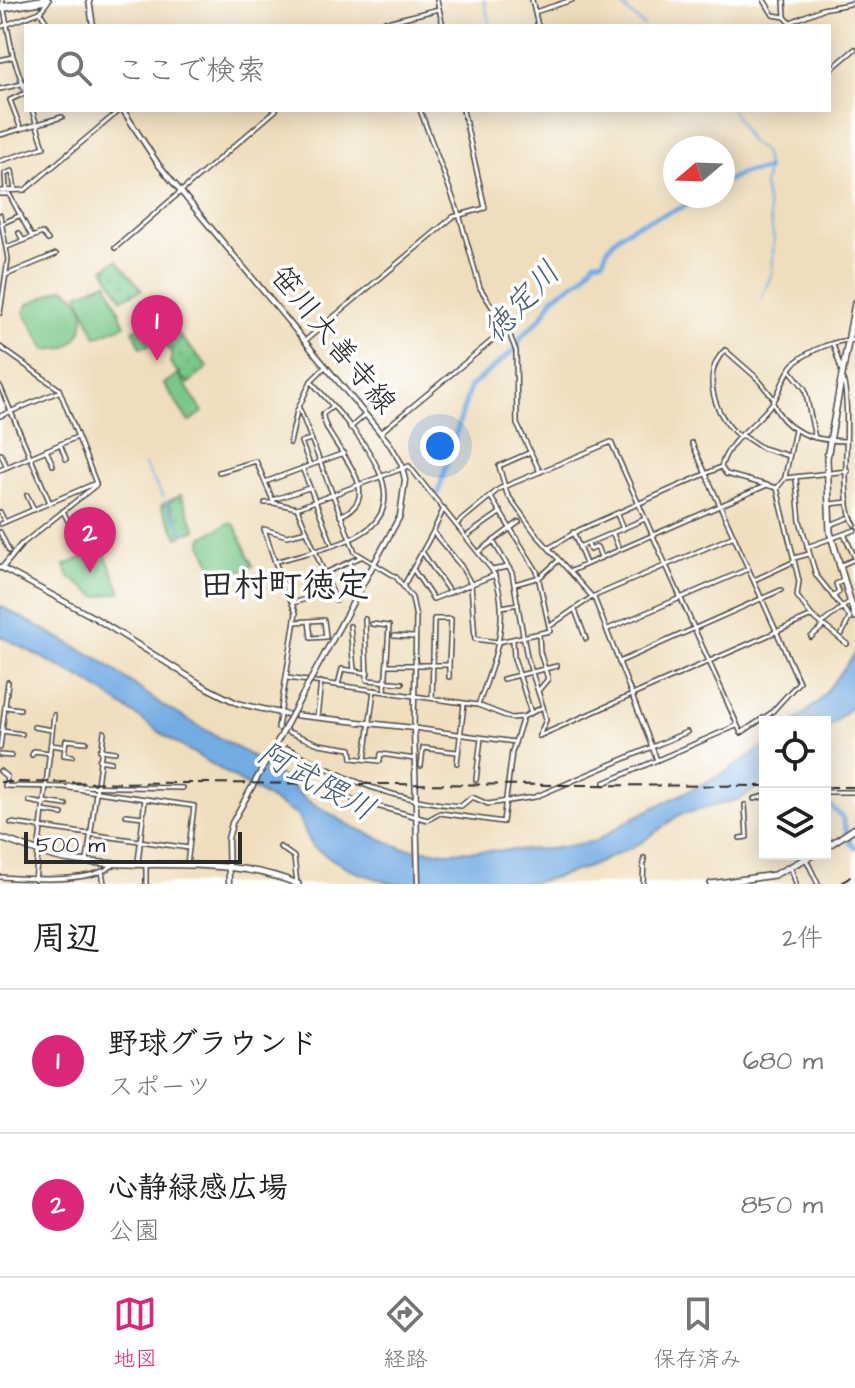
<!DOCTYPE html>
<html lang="ja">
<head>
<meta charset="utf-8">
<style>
  :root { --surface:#fff; --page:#f2f2f2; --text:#202124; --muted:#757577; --line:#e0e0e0; --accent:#db2777 }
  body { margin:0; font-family:"Architects Daughter","Klee One",sans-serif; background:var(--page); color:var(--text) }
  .controls { position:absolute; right:24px; bottom:24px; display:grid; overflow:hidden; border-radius:0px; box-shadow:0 4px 20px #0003 }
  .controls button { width:72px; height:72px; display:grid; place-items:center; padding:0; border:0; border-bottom:2px solid var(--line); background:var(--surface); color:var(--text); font:40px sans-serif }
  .compass { position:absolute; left:663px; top:136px; width:72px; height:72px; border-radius:50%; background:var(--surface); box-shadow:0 4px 20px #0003; rotate:251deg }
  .scale { position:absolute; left:24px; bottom:20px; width:218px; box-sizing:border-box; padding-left:8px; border:4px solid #2b2b2b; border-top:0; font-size:22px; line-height:28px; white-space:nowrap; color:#2b2b2b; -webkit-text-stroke:6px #fff; paint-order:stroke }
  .you { position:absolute; left:440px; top:446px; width:28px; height:28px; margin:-20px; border:6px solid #fff; border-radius:50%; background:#1a73e8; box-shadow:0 0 0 12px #1a73e833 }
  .badge { display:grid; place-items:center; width:52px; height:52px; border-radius:50%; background:var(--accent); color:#fff; font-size:26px; font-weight:700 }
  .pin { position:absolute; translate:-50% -66px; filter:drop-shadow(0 2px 4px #0008) }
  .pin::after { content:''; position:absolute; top:42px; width:28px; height:24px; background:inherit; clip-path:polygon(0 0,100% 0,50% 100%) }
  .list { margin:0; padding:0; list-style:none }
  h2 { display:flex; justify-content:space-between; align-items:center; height:104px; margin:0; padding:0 32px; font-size:34px }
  h2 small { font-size:26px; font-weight:400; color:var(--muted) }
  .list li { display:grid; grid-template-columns:52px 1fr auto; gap:24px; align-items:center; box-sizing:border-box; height:144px; padding:0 32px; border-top:2px solid var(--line) }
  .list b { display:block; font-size:30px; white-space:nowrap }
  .list p { margin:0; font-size:26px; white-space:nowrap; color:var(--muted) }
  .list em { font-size:26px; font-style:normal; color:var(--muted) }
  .icon { flex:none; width:44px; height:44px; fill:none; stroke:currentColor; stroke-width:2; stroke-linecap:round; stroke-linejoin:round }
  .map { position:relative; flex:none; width:855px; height:884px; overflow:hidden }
  .search { position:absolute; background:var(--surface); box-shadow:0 4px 20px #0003; left:24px; right:24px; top:24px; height:88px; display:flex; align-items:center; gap:20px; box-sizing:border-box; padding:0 28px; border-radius:0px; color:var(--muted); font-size:30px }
  .sheet { height:392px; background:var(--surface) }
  nav { display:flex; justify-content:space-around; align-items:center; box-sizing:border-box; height:112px; border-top:2px solid var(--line); background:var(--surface); font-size:22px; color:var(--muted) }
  nav a { display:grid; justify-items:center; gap:4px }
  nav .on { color:var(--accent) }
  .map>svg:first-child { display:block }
  .grass { fill:url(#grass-dots); stroke:#527a5a; stroke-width:2 }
  .park { fill:#79c889; stroke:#527a5a; stroke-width:2 }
  .water { fill:#73ace3; stroke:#4f6c87; stroke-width:2 }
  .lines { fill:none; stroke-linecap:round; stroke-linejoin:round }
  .stream { stroke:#73ace3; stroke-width:2 }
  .river { stroke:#73ace3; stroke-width:5 }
  .minor-casing { stroke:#484641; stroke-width:6 }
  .tertiary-casing { stroke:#484641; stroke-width:7 }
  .secondary-casing { stroke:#484641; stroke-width:8 }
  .trunk-casing { stroke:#484641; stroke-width:10 }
  .minor { stroke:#fff; stroke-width:3 }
  .tertiary { stroke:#fff; stroke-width:4 }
  .secondary { stroke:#fff; stroke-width:5 }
  .trunk { stroke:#fff; stroke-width:7 }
  .rail { stroke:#2b2b2b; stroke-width:2; stroke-dasharray:12 6; stroke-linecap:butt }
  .tertiary-bridge-casing { stroke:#484641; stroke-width:7; stroke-linecap:butt }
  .tertiary-bridge { stroke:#fff; stroke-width:4 }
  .labels { text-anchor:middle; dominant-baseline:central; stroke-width:7; stroke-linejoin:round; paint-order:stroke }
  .street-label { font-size:30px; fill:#2b2b2b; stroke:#fff }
  .water-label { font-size:32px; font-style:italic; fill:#485f75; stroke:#fff }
  .quarter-label { font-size:34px; font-weight:bold; fill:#2b2b2b; stroke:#fff }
</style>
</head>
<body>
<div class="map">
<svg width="855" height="884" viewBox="0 0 855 884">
  <defs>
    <pattern id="grass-dots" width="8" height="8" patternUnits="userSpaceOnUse" patternTransform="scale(2)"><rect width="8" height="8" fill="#79c889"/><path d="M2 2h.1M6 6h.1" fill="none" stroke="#63a370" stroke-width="1.8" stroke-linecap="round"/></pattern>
  </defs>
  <rect width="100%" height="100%" fill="#fff"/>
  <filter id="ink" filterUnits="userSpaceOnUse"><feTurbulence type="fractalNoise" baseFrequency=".0125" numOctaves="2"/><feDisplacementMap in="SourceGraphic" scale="16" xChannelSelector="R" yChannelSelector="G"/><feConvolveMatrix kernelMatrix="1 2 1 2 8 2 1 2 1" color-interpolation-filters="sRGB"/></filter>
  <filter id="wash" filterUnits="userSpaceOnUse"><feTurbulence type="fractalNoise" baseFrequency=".006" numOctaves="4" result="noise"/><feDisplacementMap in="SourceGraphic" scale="32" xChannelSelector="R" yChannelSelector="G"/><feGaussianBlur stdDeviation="1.8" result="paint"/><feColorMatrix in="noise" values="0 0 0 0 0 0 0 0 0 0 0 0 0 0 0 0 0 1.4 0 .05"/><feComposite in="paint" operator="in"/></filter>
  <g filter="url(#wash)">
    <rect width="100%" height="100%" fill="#efdebd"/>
    <g class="grass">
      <polygon points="117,260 142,290 122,299 104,268"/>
      <polygon points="159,313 208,367 188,384 170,363 172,353 160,340 141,348 133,330"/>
      <polygon points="181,495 196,530 178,537 161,506 165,503 183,531 168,502"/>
    </g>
    <g class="park">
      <polygon points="107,282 125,325 96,337 78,294"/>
      <path d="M63,288C90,301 91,332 65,348L46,350L24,312L27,305Z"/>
      <polygon points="178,374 203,412 189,422 164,384"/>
      <polygon points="229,523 235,525 253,566 218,579 202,545 202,538"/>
      <polygon points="103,549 121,592 97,597 69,577 65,565"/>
    </g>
    <g class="water">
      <polygon points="0,606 99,659 162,705 269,766 307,800 353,827 402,848 445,852 550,849 596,841 633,818 721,775 765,746 765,783 740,799 679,815 641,843 589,867 546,880 520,884 394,884 356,872 328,857 312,846 298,816 165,736 87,681 0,636"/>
      <polygon points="855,654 855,703 825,731 825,722 795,722 818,702"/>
    </g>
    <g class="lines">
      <g class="stream">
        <polyline points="484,0 490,26"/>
        <polyline points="615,0 644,26"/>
        <polyline points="732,110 750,142 764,152 767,169 764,186 774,240 772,273 761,300"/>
        <polyline points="144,465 163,497"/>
        <polyline points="165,501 185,534"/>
      </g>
      <g class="river">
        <polyline points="723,183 742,173 767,169"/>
        <path d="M438,493L470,387L518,347L521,337L541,318L554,297L583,277L595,261L603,260C615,217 673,220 701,196"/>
        <polyline points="825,801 842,817 850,843 855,847"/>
      </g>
    </g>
  </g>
  <g filter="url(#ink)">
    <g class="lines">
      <defs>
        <g id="minor">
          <polyline points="2,0 13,56 26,94"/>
          <polyline points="437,0 443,26"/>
          <polyline points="532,0 538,26"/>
          <polyline points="764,0 773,15 785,17"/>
          <polyline points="784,0 785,17 793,26"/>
          <polyline points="40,12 49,26"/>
          <polyline points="535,12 572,0"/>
          <polyline points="385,21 383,23 439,9"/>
          <polyline points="791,22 822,9 855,3"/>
          <polyline points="0,27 40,12 49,0"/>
          <polyline points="0,60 12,57"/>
          <polyline points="829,71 855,49"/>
          <polyline points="0,89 26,83"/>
          <polyline points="420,110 459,214 480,288 509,333 516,351 517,424 540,472"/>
          <polyline points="21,129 10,100 25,93"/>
          <polyline points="0,135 62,117"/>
          <polyline points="0,161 44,147 32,110"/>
          <polyline points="6,190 5,174 12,171 15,190"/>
          <polyline points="0,191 25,190 120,110"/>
          <polyline points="0,194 9,194 32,237"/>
          <polyline points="0,215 8,259 0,313"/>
          <polyline points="3,223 21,215"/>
          <polyline points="19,233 23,241"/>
          <polyline points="7,247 42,233 48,240"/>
          <polyline points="115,248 276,110"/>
          <polyline points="6,275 56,254"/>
          <polyline points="306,340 453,217 485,208 463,110"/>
          <polyline points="833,344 841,369"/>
          <polyline points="0,347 59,389 96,483"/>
          <path d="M326,366L311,381C338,414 426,494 362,533C337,548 303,553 275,562L296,613L278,728L319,744L351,749L352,758L380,761L381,754L415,759"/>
          <polyline points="790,370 805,389 815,438"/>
          <path d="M843,379C853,414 837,501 855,525"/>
          <polyline points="0,386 50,503"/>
          <path d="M773,403C785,432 814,441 845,441"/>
          <path d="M332,407L323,414C322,441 393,494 340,516"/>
          <polyline points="300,410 355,552 396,577 412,598 416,618 414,728 515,742"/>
          <polyline points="0,416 58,392"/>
          <polyline points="350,428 365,415"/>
          <polyline points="380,433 506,329"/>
          <polyline points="742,435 762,448 789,456"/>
          <path d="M739,436C715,417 700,374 725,350L757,378L774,399"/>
          <polyline points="290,443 297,411 311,381"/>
          <polyline points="60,444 66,459"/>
          <polyline points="46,450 53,465"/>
          <polyline points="531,452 499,466 507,494 536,534 595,600 657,760"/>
          <polyline points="1,454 7,467"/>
          <polyline points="310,465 301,442 311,439"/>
          <polyline points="0,470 77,437"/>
          <polyline points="303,470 332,544"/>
          <polyline points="219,472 256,461 274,503 297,508 336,601"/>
          <polyline points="785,477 795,430"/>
          <polyline points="796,479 800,521 816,575 850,617 842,634"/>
          <polyline points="265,482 344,453"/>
          <path d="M777,488L726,474L721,467C729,437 759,424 775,399C782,387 786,370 797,361C811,350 837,339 855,340"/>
          <polyline points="27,495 34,510"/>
          <polyline points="272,500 309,488"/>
          <polyline points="265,503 274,503"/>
          <polyline points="830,504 848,502"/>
          <polyline points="297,508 409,466 492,570"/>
          <polyline points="63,511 71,527"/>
          <polyline points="0,512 5,522"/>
          <polyline points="617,514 623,529"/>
          <polyline points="458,523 499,489 611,442 741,733 771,713 799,682 692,443"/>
          <polyline points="0,524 96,483"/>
          <polyline points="830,525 848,518"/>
          <polyline points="0,532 9,551"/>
          <polyline points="77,532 87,555"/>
          <polyline points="433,532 444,508"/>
          <polyline points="573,532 586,564"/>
          <polyline points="613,534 619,549"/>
          <polyline points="468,535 501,512"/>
          <polyline points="845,536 855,558"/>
          <polyline points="82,542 98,534"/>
          <polyline points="588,544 590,550 597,547 601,557"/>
          <polyline points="21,545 96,485"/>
          <polyline points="579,547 645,519"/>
          <polyline points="807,547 855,530"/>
          <polyline points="549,548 579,530 721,467"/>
          <polyline points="480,551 519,522"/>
          <polyline points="423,553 450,593"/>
          <polyline points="794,558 809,554"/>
          <polyline points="275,562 264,529 287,536 307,531"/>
          <polyline points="839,566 855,559"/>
          <polyline points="413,569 433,599 495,575"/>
          <polyline points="571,571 765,486"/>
          <polyline points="325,573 361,557"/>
          <polyline points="754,580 793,562"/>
          <polyline points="515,584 540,577 559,560"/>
          <polyline points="404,585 433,532 461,566 471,584 475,639 498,642 550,631 537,571 490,496"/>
          <polyline points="833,597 839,592 836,584 843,581"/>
          <polyline points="338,598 353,572 351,564"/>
          <polyline points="293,603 331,591"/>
          <polyline points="502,607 518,604"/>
          <polyline points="575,610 586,639"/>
          <polyline points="812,616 847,644"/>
          <polyline points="365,619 367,680 402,683"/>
          <polyline points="295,622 324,620 326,637 311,638 309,621"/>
          <polyline points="372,624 389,626 385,691"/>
          <polyline points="821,624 848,603"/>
          <polyline points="350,626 354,670"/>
          <polyline points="550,626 592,597 734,536"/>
          <polyline points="608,629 748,569"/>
          <polyline points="394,636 414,637"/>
          <polyline points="811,637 824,626"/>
          <polyline points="513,640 514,658 531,713"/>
          <polyline points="619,662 781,590"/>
          <polyline points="387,665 449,665 449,677"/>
          <polyline points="287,678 478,705 511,718 523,717 543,707 527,657 512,573 493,541"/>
          <polyline points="503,679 557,666"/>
          <polyline points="338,685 342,669 368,673"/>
          <polyline points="538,691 548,679 540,652 539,635"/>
          <polyline points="432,698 434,619 451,619 449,665"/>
          <path d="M478,705C494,664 513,612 492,570L508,567"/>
          <polyline points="5,707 20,709"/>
          <polyline points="317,717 321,682"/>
          <polyline points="34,727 52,730"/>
          <polyline points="2,731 22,734"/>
          <polyline points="539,736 812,616 797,596 799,581 777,488 785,478 848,471"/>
          <polyline points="539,736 546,720 543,707"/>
          <polyline points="51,745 65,747"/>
          <polyline points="0,748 8,682"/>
          <path d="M287,748C347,780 393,801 461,806L472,797L488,804L535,797L687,732"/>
          <polyline points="100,750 115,752"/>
          <polyline points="0,755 11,756"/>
          <polyline points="32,755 34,751 50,753"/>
          <polyline points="72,756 64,755 66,740 86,742"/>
          <polyline points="365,759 374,690"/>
          <polyline points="99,760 111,762"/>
          <polyline points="457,763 464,704"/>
          <polyline points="421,766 423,748 457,752"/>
          <polyline points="0,771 7,777 5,786 63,787 194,806 187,865"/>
          <polyline points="476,780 481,738"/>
          <polyline points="604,783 736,726"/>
          <polyline points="69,786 182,788"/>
          <polyline points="825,792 855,792"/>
          <polyline points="351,799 428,820 440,813 503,822 512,752 523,717"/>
          <polyline points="754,799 765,796"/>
          <polyline points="29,801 44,804"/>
          <polyline points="44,802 66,805"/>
          <polyline points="43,811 62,814"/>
          <polyline points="126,815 143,817"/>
          <polyline points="11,823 189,848"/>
          <polyline points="740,838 747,837 745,805"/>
          <polyline points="280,847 294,857 297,884"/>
          <polyline points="806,859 818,884"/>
          <polyline points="87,861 104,732"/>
          <polyline points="138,862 145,799"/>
          <polyline points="146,864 146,884"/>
          <polyline points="791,868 796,884"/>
          <polyline points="102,871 104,884"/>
          <path d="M0,877C31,879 93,884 116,863"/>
          <polyline points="35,880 54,715"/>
          <polyline points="643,884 644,858"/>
        </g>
        <g id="tertiary">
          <polyline points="89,0 93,26"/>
          <polyline points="123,110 158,164 389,443 401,463 405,480 400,516 311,679"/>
          <polyline points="0,567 95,618 207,688 237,703 284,714 414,728 418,884"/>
          <polyline points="2,568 21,545"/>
          <polyline points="229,884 228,839 232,823 281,735"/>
        </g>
        <g id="secondary">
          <polyline points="855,303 827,458 830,532 855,617"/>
          <path d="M0,838C23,845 47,857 71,860C145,871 227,854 298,884"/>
          <polyline points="825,848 855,828"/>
          <polyline points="711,884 774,875 815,854"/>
        </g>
        <polyline id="trunk" points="0,8 46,0"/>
      </defs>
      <use href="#minor" class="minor-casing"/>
      <use href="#tertiary" class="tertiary-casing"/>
      <use href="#secondary" class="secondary-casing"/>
      <use href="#trunk" class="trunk-casing"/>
      <use href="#minor" class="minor"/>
      <use href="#tertiary" class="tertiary"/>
      <use href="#secondary" class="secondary"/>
      <use href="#trunk" class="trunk"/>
      <g class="rail">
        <polyline points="0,782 765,786"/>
        <polyline points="825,787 855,787"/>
        <polyline points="841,884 855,873"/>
      </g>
      <defs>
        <polyline id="tertiary-bridge" points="281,735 311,679"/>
      </defs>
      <use href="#tertiary-bridge" class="tertiary-bridge-casing"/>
      <use href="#tertiary-bridge" class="tertiary-bridge"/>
    </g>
  </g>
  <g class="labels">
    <g class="street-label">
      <text transform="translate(333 340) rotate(51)">笹川大善寺線</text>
    </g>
    <g class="water-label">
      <text transform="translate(522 302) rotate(-47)">徳定川</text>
      <text transform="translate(316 782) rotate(29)">阿武隈川</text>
    </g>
    <g class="quarter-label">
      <text x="285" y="586">田村町徳定</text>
    </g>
  </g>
</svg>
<div class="controls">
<button><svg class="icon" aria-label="locate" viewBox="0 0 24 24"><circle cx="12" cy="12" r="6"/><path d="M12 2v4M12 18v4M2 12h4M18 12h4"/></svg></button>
<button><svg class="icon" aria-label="layers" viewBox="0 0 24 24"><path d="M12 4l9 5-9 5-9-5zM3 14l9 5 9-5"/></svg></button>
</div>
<svg class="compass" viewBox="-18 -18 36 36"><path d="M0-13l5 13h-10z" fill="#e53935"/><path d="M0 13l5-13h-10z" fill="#757577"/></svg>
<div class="scale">500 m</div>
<div class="you"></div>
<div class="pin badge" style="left:157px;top:361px">1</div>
<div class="pin badge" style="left:90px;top:573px">2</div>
<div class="search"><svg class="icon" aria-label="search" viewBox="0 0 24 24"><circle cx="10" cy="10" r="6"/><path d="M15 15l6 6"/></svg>ここで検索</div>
</div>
<section class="sheet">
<h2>周辺<small>2件</small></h2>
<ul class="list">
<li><span class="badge">1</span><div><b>野球グラウンド</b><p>スポーツ</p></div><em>680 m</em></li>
<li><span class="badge">2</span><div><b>心静緑感広場</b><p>公園</p></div><em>850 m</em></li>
</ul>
</section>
<nav>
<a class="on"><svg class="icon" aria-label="map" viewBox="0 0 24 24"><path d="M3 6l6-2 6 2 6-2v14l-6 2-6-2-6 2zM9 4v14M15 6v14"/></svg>地図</a>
<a><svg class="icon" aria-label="directions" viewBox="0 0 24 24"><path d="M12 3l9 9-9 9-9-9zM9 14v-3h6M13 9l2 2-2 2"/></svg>経路</a>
<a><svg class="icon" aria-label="saved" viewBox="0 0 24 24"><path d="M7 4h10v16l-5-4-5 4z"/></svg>保存済み</a>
</nav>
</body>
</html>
